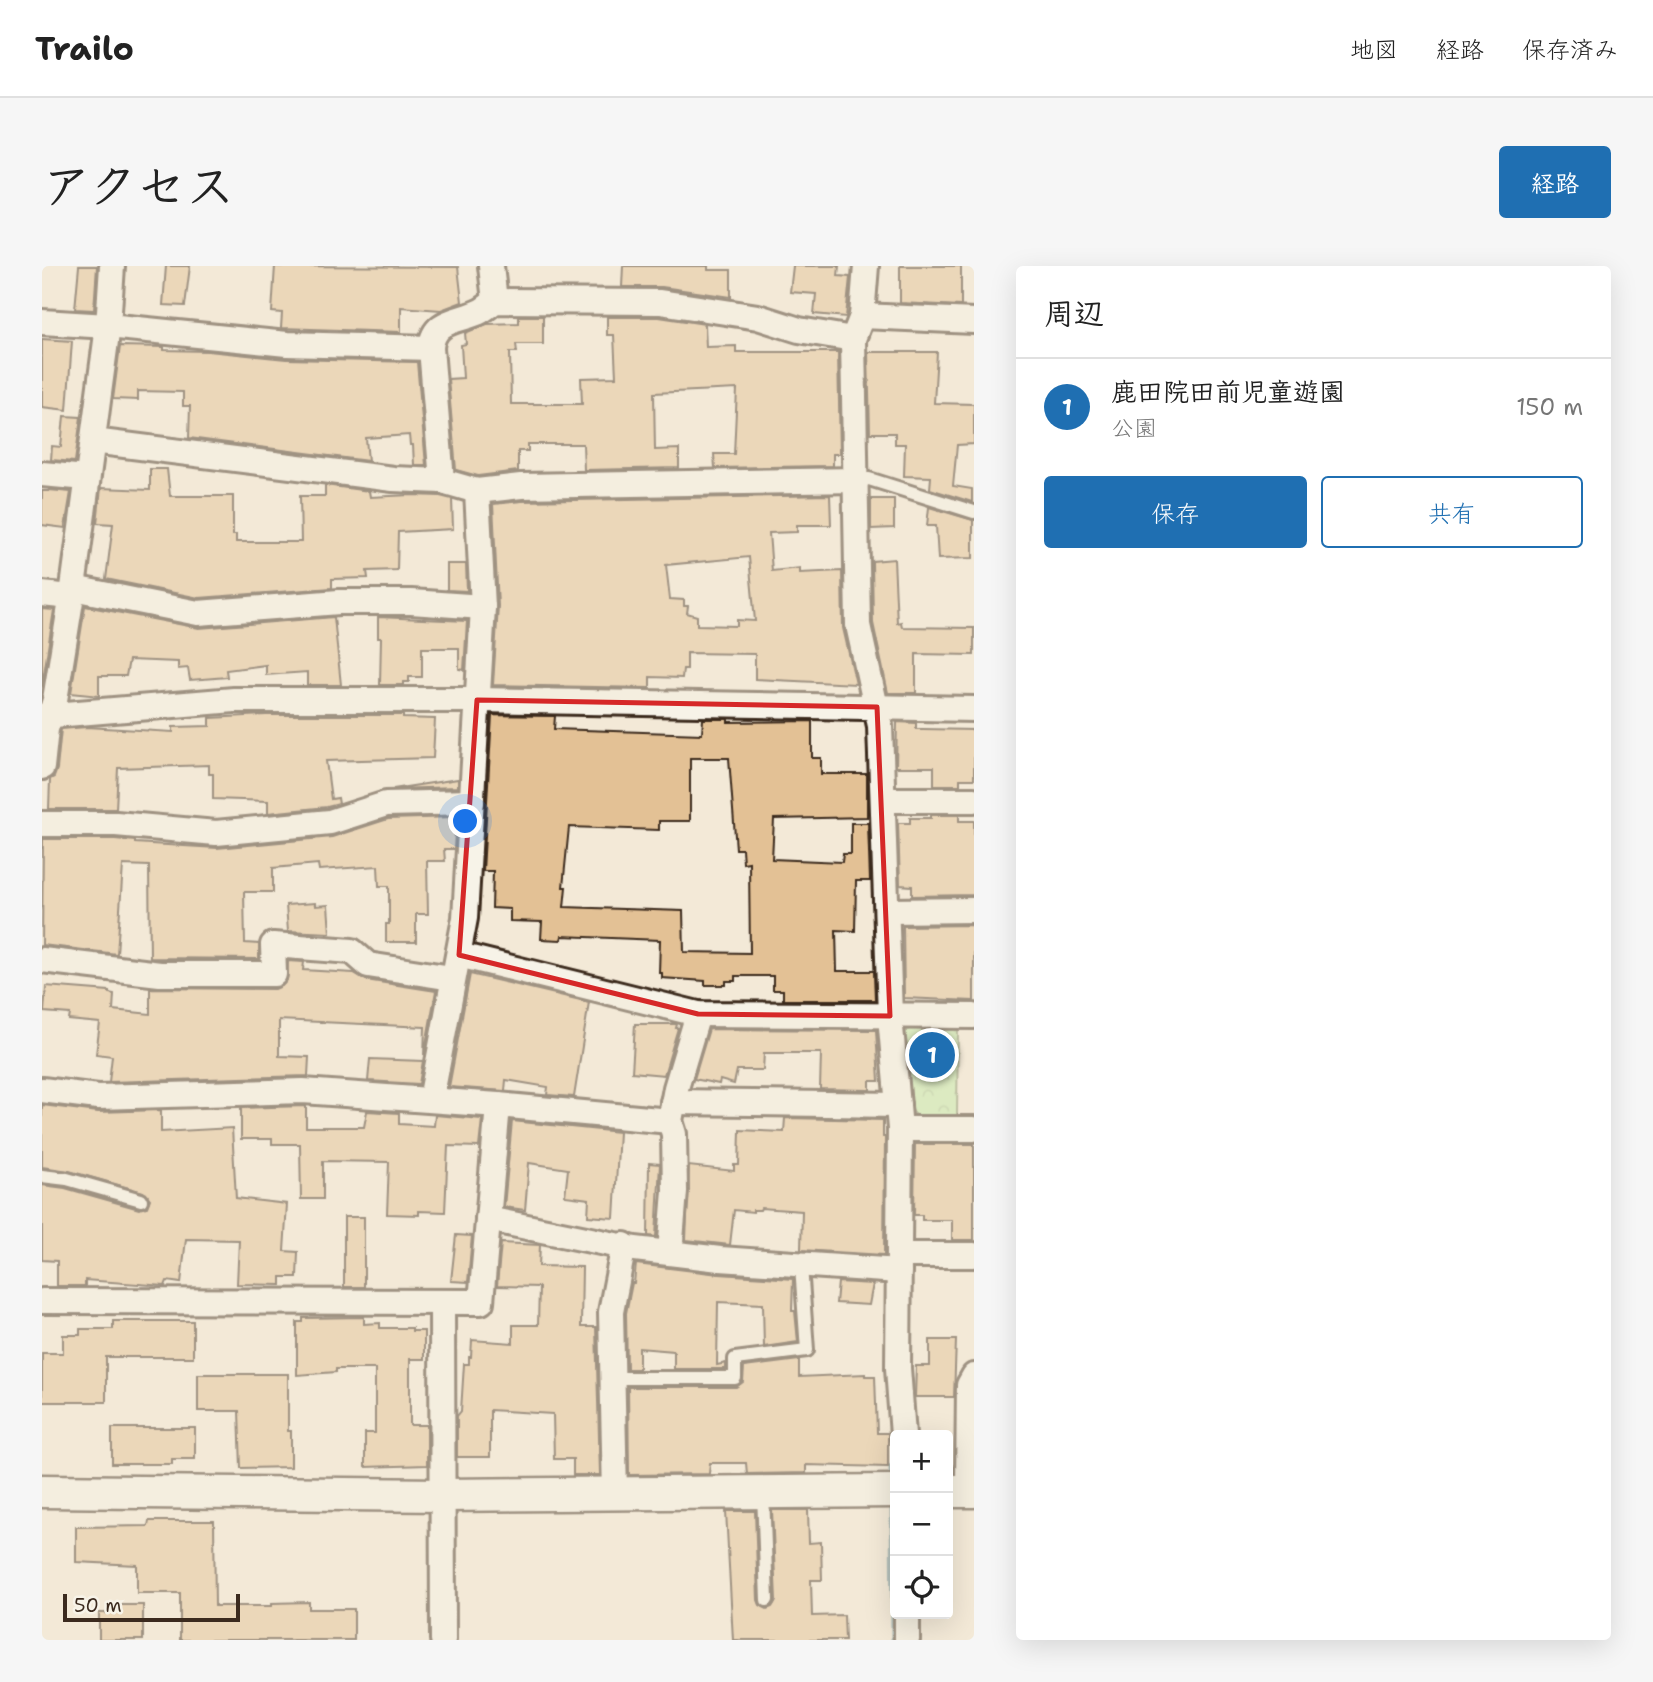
<!DOCTYPE html>
<html lang="ja">
<head>
<meta charset="utf-8">
<style>
  :root { --surface:#fff; --page:#f6f6f6; --text:#222; --muted:#767676; --line:#e0e0e0; --accent:#1f6fb2 }
  body { margin:0; font-family:"Shantell Sans","Klee One",sans-serif; background:var(--page); color:var(--text) }
  .controls { position:absolute; right:21px; bottom:21px; display:grid; overflow:hidden; border-radius:7px; box-shadow:0 7px 28px #0002 }
  .controls button { width:63px; height:63px; display:grid; place-items:center; padding:0; border:0; border-bottom:2px solid var(--line); background:var(--surface); color:var(--text); font:35px sans-serif }
  .scale { position:absolute; left:21px; bottom:18px; width:177px; box-sizing:border-box; padding-left:7px; border:4px solid #3b2a1e; border-top:0; font-size:19px; line-height:24px; white-space:nowrap; color:#3b2a1e; -webkit-text-stroke:5px #f7f3e8; paint-order:stroke }
  .you { position:absolute; left:424px; top:556px; width:24px; height:24px; margin:-18px; border:5px solid #fff; border-radius:50%; background:#1a73e8; box-shadow:0 0 0 10px #1a73e833 }
  .badge { display:grid; place-items:center; width:46px; height:46px; border-radius:50%; background:var(--accent); color:#fff; font-size:23px; font-weight:700 }
  .pin { position:absolute; translate:-50% -50%; border:4px solid #fff; box-shadow:0 2px 7px #0006 }
  .list { margin:0; padding:0; list-style:none }
  h2 { display:flex; justify-content:space-between; align-items:center; height:91px; margin:0; padding:0 28px; font-size:30px }
  h2 small { font-size:23px; font-weight:400; color:var(--muted) }
  .list li { display:grid; grid-template-columns:46px 1fr auto; gap:21px; align-items:center; box-sizing:border-box; height:98px; padding:0 28px; border-top:2px solid var(--line) }
  .list b { display:block; font-size:26px; white-space:nowrap }
  .list p { margin:0; font-size:23px; white-space:nowrap; color:var(--muted) }
  .list em { font-size:23px; font-style:normal; color:var(--muted) }
  .actions { display:flex; gap:14px; padding:21px 28px }
  .actions a { flex:1; padding:16px 0; border:2px solid var(--accent); border-radius:7px; text-align:center; font-size:24px; color:var(--accent) }
  .actions .main { background:var(--accent); color:#fff }
  .icon { flex:none; width:38px; height:38px; fill:none; stroke:currentColor; stroke-width:2; stroke-linecap:round; stroke-linejoin:round }
  .map { position:relative; flex:none; width:932px; height:1374px; overflow:hidden; border-radius:7px }
  header { display:flex; align-items:center; gap:42px; box-sizing:border-box; height:98px; padding:0 35px; background:var(--surface); border-bottom:2px solid var(--line) }
  header strong { font-size:33px }
  nav { display:flex; gap:38px; margin-inline-start:auto; font-size:24px }
  .intro { display:flex; align-items:center; justify-content:space-between; box-sizing:border-box; height:168px; padding:0 42px }
  h1 { margin:0; font-size:49px }
  .button { padding:18px 32px; border-radius:7px; background:var(--accent); color:#fff; font-size:24px; font-weight:700 }
  main { display:flex; gap:42px; padding:0 42px }
  aside { flex:1; background:var(--surface); border-radius:7px; box-shadow:0 7px 28px #0002 }
  .map>svg:first-child { display:block }
  .park { fill:url(#park-crowns); stroke:#7e8a62; stroke-width:2 }
  .lines { fill:none; stroke-linecap:round; stroke-linejoin:round }
  .stream { stroke:#688d97; stroke-width:7 }
  .building { fill:#e3c195; stroke:#3b2a1e; stroke-width:2; fill-rule:evenodd }
  .service-casing { stroke:#3b2a1e; stroke-width:18 }
  .minor-casing { stroke:#3b2a1e; stroke-width:30 }
  .tertiary-casing { stroke:#3b2a1e; stroke-width:37 }
  .service { stroke:#f7f3e8; stroke-width:12 }
  .minor { stroke:#f7f3e8; stroke-width:24 }
  .tertiary { stroke:#f7f3e8; stroke-width:32 }
  .marked { fill:none; stroke:#d62828; stroke-width:5; stroke-linejoin:round }
</style>
</head>
<body>
<header>
<strong>Trailo</strong>
<nav><a>地図</a><a>経路</a><a>保存済み</a></nav>
</header>
<div class="intro"><h1>アクセス</h1><a class="button">経路</a></div>
<main>
<div class="map">
<svg width="932" height="1374" viewBox="0 0 932 1374">
  <defs>
    <pattern id="park-crowns" width="20" height="18" patternUnits="userSpaceOnUse" patternTransform="scale(1.75)"><rect width="20" height="18" fill="#c0eaa6"/><path d="M2 6a3 3 0 1 1 6 0M12 15a3 3 0 1 1 6 0" fill="none" stroke="#a6c98e"/></pattern>
  </defs>
  <rect width="100%" height="100%" fill="#f3e9d7"/>
  <filter id="ink" filterUnits="userSpaceOnUse"><feTurbulence type="fractalNoise" baseFrequency=".0143" numOctaves="2"/><feDisplacementMap in="SourceGraphic" scale="14" xChannelSelector="R" yChannelSelector="G"/><feConvolveMatrix kernelMatrix="1 2 1 2 8 2 1 2 1" color-interpolation-filters="sRGB"/></filter>
  <g filter="url(#ink)">
    <polygon class="park" points="916,761 915,850 874,849 868,843 862,767 868,762"/>
    <g class="lines">
      <g class="stream">
        <polyline points="850,1201 850,1212"/>
        <polyline points="851,1243 852,1374"/>
      </g>
    </g>
    <g class="building">
      <polygon points="37,0 55,0 52,44 33,43"/>
      <polygon points="124,0 148,0 143,40 121,39"/>
      <polygon points="233,0 416,1 420,36 399,44 359,41 359,66 239,62 240,47 230,46"/>
      <polygon points="581,0 666,0 666,4 689,4 689,31 620,21 580,21"/>
      <polygon points="751,0 797,0 796,10 808,11 804,51 772,48 774,28 748,26"/>
      <polygon points="858,0 919,0 919,40 858,37"/>
      <polygon points="477,50 501,50 501,78 474,78 475,86 468,86 469,138 540,138 539,112 574,111 572,69 565,69 565,51 617,51 663,58 664,81 694,80 694,86 796,86 798,188 791,188 791,200 673,202 672,188 692,188 695,123 612,127 613,184 637,183 637,202 542,204 541,178 486,178 486,185 476,185 476,205 436,210 414,204 406,113 421,112 419,79 424,78 423,67 445,58 477,57"/>
      <polygon points="0,73 30,75 25,144 0,141"/>
      <polygon points="78,80 122,81 122,84 166,85 244,93 375,96 384,199 372,199 371,179 368,179 367,169 324,172 326,195 147,172 148,140 141,140 141,126 96,125 96,134 71,133"/>
      <polygon points="826,86 895,86 892,137 932,138 932,178 915,179 911,220 930,223 930,236 888,223 889,211 862,210 863,178 853,178 853,167 828,167"/>
      <polygon points="22,150 39,151 33,196 9,194 10,180 19,181"/>
      <polygon points="108,203 125,203 128,230 191,230 191,269 194,269 194,276 259,276 258,230 283,230 283,219 327,225 328,231 369,229 398,230 410,233 411,263 356,266 355,304 325,305 326,312 290,313 290,322 157,332 64,313 71,258 55,257 59,222 108,224"/>
      <polygon points="7,224 29,226 23,262 0,259 0,225 7,225"/>
      <path d="M788,229L789,259H755V266L727,267L730,305L758,302V307L800,305L801,362L814,418L713,413V388L645,387V403H641L640,412L608,411V422L451,419L456,340L451,238L480,235ZM707,291L713,355L695,354V360L655,359V350L645,347L646,340H642V334L628,333L624,299Z"/>
      <polygon points="829,233 852,233 852,262 829,263"/>
      <polygon points="887,241 931,254 931,292 896,293 894,260 885,260"/>
      <polygon points="852,293 855,357 859,356 860,361 932,362 932,389 874,388 874,427 846,427 831,357 830,295"/>
      <polygon points="405,298 424,298 425,325 405,324"/>
      <polygon points="43,340 157,362 292,351 299,419 265,419 265,406 224,409 224,399 184,404 185,411 148,414 146,402 136,403 136,396 87,394 84,410 57,410 57,430 29,427"/>
      <polygon points="0,343 12,344 0,421"/>
      <polygon points="336,351 425,355 422,404 417,403 417,382 380,382 380,411 367,411 367,416 361,416 361,419 338,419 339,372 336,372"/>
      <polygon points="361,449 361,452 393,453 391,492 284,495 289,533 296,532 297,538 285,541 226,547 226,535 171,533 171,508 167,508 167,499 76,502 74,543 7,543 8,513 12,511 15,503 19,463 45,461 131,466 131,461 168,460 168,452 224,449"/>
      <path d="M450,449L513,450L512,463L660,468L661,453H686V456L770,455V492H779V508H825V551L732,553L730,593L800,596L801,588H809V557H826L828,615H814L813,665L794,664L795,705H832L833,734H741V724H731V710H693V715H684V719H663V715L620,712V707H617L618,674L520,670L519,674L499,673L500,656L468,655V643L450,642L451,605H441ZM648,492H687L694,583H700L701,597L707,596L708,687L642,686L641,645L522,641L524,621H521L527,561L617,564V555H648Z"/>
      <polygon points="855,456 874,457 874,463 881,463 932,464 932,513 918,513 918,519 892,519 892,501 854,501"/>
      <polygon points="416,513 416,521 351,523"/>
      <polygon points="889,549 917,549 917,555 932,555 932,629 870,630 870,620 858,619 856,557 868,557 868,552 889,552"/>
      <polygon points="414,551 412,583 402,583 403,595 385,595 386,648 374,648 374,676 344,676 344,658 347,658 347,620 337,620 336,600 277,604 276,598 231,602 231,626 202,626 203,677 217,678 217,693 108,692 107,600 81,599 75,688 0,679 1,573 73,573 93,575 93,577 175,582 290,571 346,553"/>
      <polygon points="273,637 273,640 286,639 288,667 246,665 244,639"/>
      <polygon points="932,659 932,735 862,732 861,660"/>
      <polygon points="246,695 262,696 261,704 312,707 324,714 394,725 382,789 383,761 237,754 237,790 267,791 266,810 67,816 70,790 54,788 58,757 27,754 28,748 2,746 4,720 67,725 67,727 72,728 71,744 108,748 108,722 233,723 240,720 245,714"/>
      <polygon points="428,708 547,736 532,831 505,829 506,821 464,814 463,825 407,821"/>
      <polygon points="593,758 635,758 634,762 636,762 622,809 590,806"/>
      <polygon points="667,763 834,764 837,815 828,815 828,824 778,823 779,787 722,787 721,804 695,804 692,818 678,814 677,818 652,813"/>
      <polygon points="328,793 381,795 377,818 326,815"/>
      <polygon points="0,839 56,846 119,844 119,866 190,862 194,932 245,938 242,985 256,986 255,1011 239,1011 239,1019 195,1018 197,974 144,973 139,1017 125,1015 123,1020 43,1014 43,1020 15,1020 15,995 0,994 0,919 23,922 97,943 105,941 108,933 101,926 27,905 0,901"/>
      <polygon points="264,840 264,861 322,861 325,845 357,847 357,858 392,860 393,849 440,853 437,881 406,880 403,946 377,945 377,949 345,948 347,896 281,895 281,933 259,933 258,878 230,878 230,873 199,873 199,842"/>
      <polygon points="743,852 841,854 841,871 843,871 842,989 759,984 760,945 719,942 718,944 711,944 711,946 692,944 688,979 644,974 647,900 692,905 692,899 697,899 698,864 742,866"/>
      <polygon points="470,855 577,866 572,952 546,950 547,933 523,930 526,903 487,897 483,944 462,941"/>
      <polygon points="873,878 932,878 932,974 910,974 910,954 880,954 880,949 872,949"/>
      <polygon points="607,897 618,898 614,971 606,970"/>
      <rect x="302" y="951" width="20" height="70"/>
      <polygon points="414,969 430,970 426,1016 409,1015"/>
      <polygon points="459,977 498,979 497,1000 540,1001 539,1061 554,1061 558,1209 531,1209 531,1193 512,1193 511,1148 448,1144 448,1191 415,1191 415,1150 419,1145 422,1098 427,1098 427,1091 429,1091 430,1074 471,1077 471,1059 496,1059 497,1021 455,1020"/>
      <polygon points="594,998 677,1008 751,1013 750,1045 753,1045 756,1076 722,1081 721,1038 676,1036 675,1099 684,1097 684,1103 632,1103 632,1085 597,1082 597,1103 585,1103 584,1047 590,1017 592,1017"/>
      <polygon points="796,1016 831,1018 827,1039 794,1037"/>
      <polygon points="322,1051 322,1058 338,1057 338,1062 370,1062 370,1065 382,1065 382,1093 368,1093 368,1159 385,1159 385,1199 323,1201 323,1167 333,1167 333,1103 294,1103 294,1106 255,1109 255,1056 261,1056 261,1052"/>
      <polygon points="71,1055 151,1055 151,1091 64,1091 64,1136 0,1136 0,1087 21,1087 21,1069 38,1069 38,1063 71,1063"/>
      <polygon points="888,1074 914,1074 912,1131 873,1131 874,1100 888,1100"/>
      <polygon points="757,1094 757,1111 823,1108 823,1110 833,1110 835,1167 846,1167 846,1201 764,1199 764,1207 705,1208 704,1197 668,1197 667,1208 587,1209 586,1121 694,1121 701,1116 702,1101"/>
      <polygon points="156,1108 246,1108 246,1165 249,1165 249,1201 199,1202 197,1145 156,1145"/>
      <polygon points="70,1162 153,1162 153,1193 130,1193 130,1198 70,1198"/>
      <polygon points="730,1244 766,1244 767,1277 779,1276 780,1314 769,1314 770,1350 802,1349 803,1374 691,1374 684,1245 713,1245 716,1334 718,1339 725,1343 730,1341 734,1334"/>
      <polygon points="107,1255 172,1255 173,1340 230,1340 230,1337 267,1336 267,1343 312,1343 312,1374 138,1374 138,1327 95,1327 95,1299 34,1296 34,1261 106,1260"/>
      <polygon points="67,1339 101,1339 101,1374 57,1374 57,1347 67,1347"/>
    </g>
    <g class="lines">
      <defs>
        <g id="service">
          <polyline points="815,214 827,213 932,246"/>
          <polyline points="0,910 25,913 99,934"/>
          <polyline points="571,1112 693,1112 693,1093 765,1084 759,1000"/>
          <polyline points="721,1227 725,1334"/>
        </g>
        <g id="minor">
          <polyline points="449,0 453,35"/>
          <polyline points="824,0 820,50 811,73 816,359 838,460 848,750 858,863 856,1102 861,1169"/>
          <polyline points="820,50 932,55"/>
          <polyline points="0,56 66,60 245,78 389,82"/>
          <path d="M811,73L757,64L716,51L618,36L453,35C449,38 444,42 439,45C418,56 391,52 389,82L400,215L435,225L479,220L815,214"/>
          <polyline points="51,175 351,213 400,215"/>
          <polyline points="0,208 45,212"/>
          <polyline points="31,322 156,347 297,336 369,336 441,341"/>
          <polyline points="0,328 29,331"/>
          <polyline points="0,450 192,434 435,434 932,443"/>
          <polyline points="0,501 4,463 13,434 31,322 66,60 70,0"/>
          <polyline points="841,534 932,534"/>
          <polyline points="0,558 74,558 174,567 288,556 344,538 430,536"/>
          <polyline points="846,645 932,644"/>
          <polyline points="417,689 656,748 932,750"/>
          <polyline points="0,694 118,708 232,708 231,679 310,685 326,699 410,712"/>
          <polyline points="0,824 56,831 261,825 456,839 628,855"/>
          <polyline points="389,834 423,652 441,341 435,225"/>
          <polyline points="631,836 856,839"/>
          <polyline points="858,863 932,863"/>
          <polyline points="446,953 593,983 678,993 857,1005"/>
          <polyline points="628,987 633,925 632,868 628,855 634,822 656,748"/>
          <polyline points="857,989 932,989"/>
          <polyline points="0,1035 439,1036 456,839"/>
          <polyline points="400,1036 401,1374"/>
          <polyline points="926,1225 927,1119 932,1110"/>
          <polyline points="573,1229 569,1046 582,979"/>
          <polyline points="865,1348 865,1374"/>
        </g>
        <g id="tertiary">
          <polyline points="0,1225 401,1229 853,1225"/>
          <polyline points="906,1225 932,1225"/>
        </g>
      </defs>
      <use href="#service" class="service-casing"/>
      <use href="#minor" class="minor-casing"/>
      <use href="#tertiary" class="tertiary-casing"/>
      <use href="#service" class="service"/>
      <use href="#minor" class="minor"/>
      <use href="#tertiary" class="tertiary"/>
    </g>
  </g>
  <path d="M0 0H932V1374H0ZM435,434L835,441L848,750L656,748L417,689Z" fill="#f3e9d7" fill-opacity=".55" fill-rule="evenodd"/>
  <path class="marked" d="M435,434L835,441L848,750L656,748L417,689Z"/>
</svg>
<div class="controls">
<button>+</button>
<button>−</button>
<button><svg class="icon" aria-label="locate" viewBox="0 0 24 24"><circle cx="12" cy="12" r="6"/><path d="M12 2v4M12 18v4M2 12h4M18 12h4"/></svg></button>
</div>
<div class="scale">50 m</div>
<div class="you"></div>
<div class="pin badge" style="left:890px;top:789px">1</div>
</div>
<aside>
<h2>周辺<small></small></h2>
<ul class="list">
<li><span class="badge">1</span><div><b>鹿田院田前児童遊園</b><p>公園</p></div><em>150 m</em></li>
</ul>
<div class="actions"><a class="main">保存</a><a>共有</a></div>
</aside>
</main>
</body>
</html>
